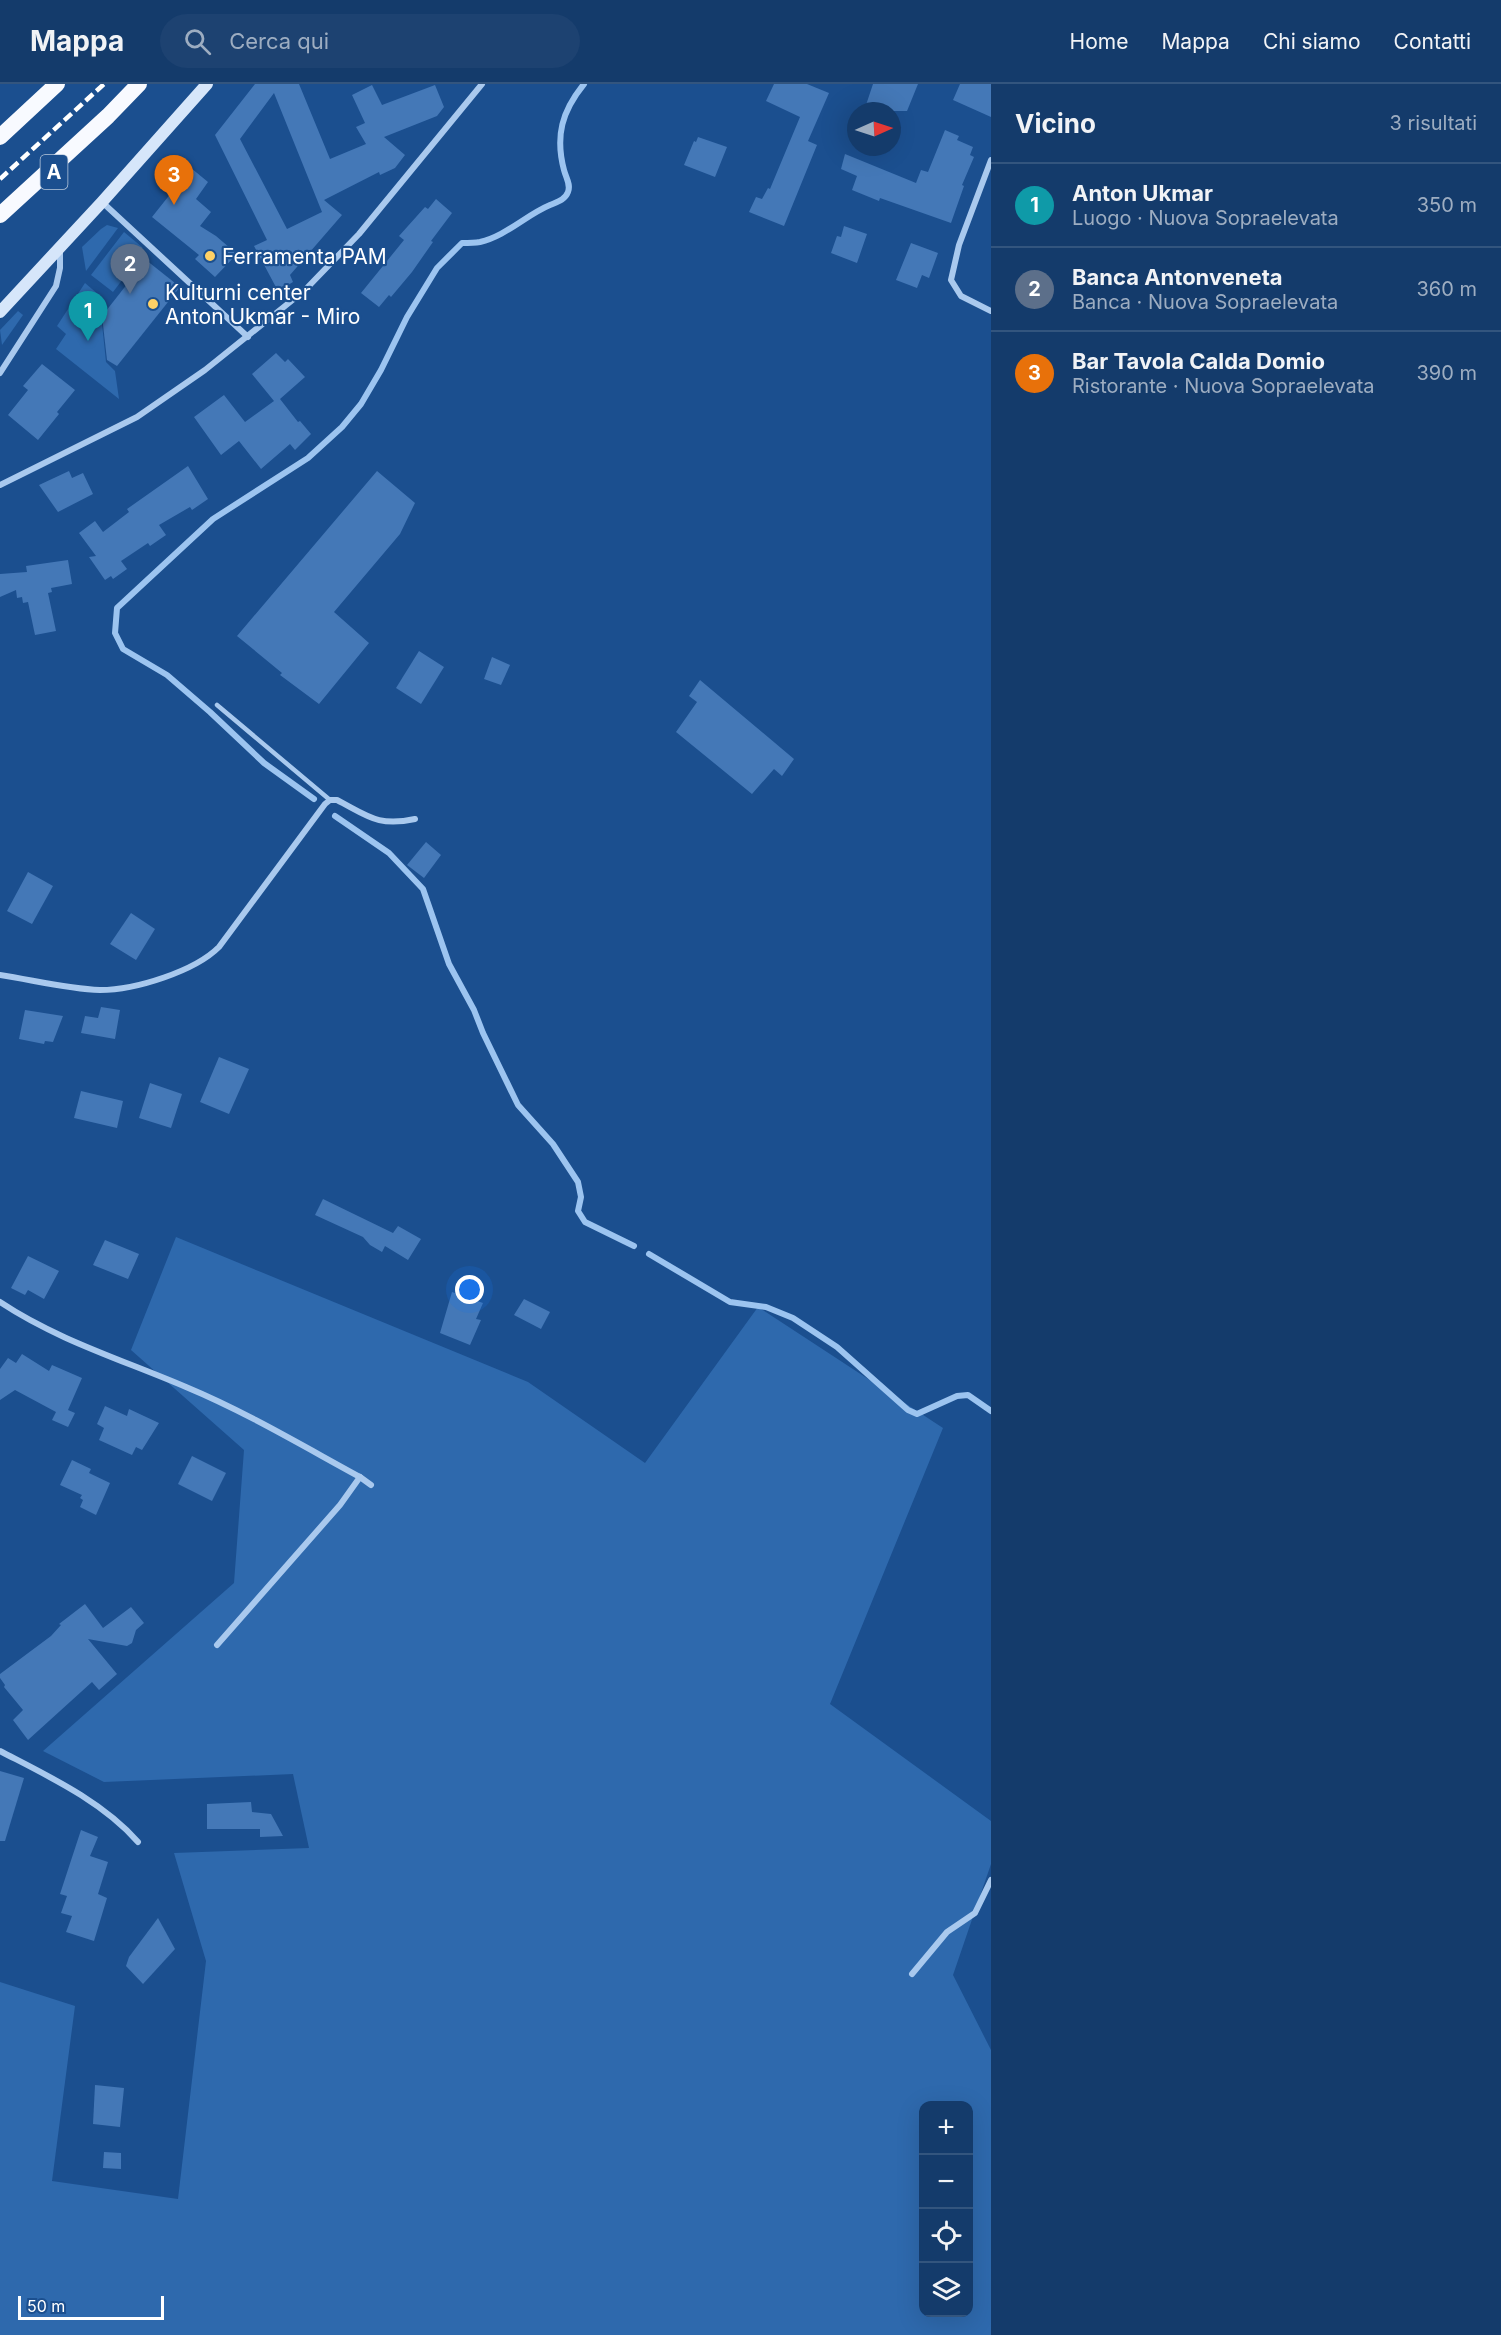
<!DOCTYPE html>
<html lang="it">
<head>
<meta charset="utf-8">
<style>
  :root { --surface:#143b6b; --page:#1d4271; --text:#f1f3f6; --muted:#9dadc1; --line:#33557e; --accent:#8c9099 }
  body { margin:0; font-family:Inter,sans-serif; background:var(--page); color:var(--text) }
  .controls { position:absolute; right:18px; bottom:18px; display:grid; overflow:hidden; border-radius:12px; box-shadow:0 6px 24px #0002 }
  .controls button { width:54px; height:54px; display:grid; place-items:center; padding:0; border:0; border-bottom:2px solid var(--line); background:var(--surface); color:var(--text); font:30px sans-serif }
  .compass { position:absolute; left:847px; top:18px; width:54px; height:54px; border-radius:50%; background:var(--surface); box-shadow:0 6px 24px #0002; rotate:87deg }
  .scale { position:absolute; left:18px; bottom:15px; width:146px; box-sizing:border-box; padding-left:6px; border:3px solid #fff; border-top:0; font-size:16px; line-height:21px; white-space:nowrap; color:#fff; -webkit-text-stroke:4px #1b4f8f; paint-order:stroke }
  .you { position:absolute; left:470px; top:1206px; width:21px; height:21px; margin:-15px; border:4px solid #fff; border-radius:50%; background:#1a73e8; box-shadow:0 0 0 9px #1a73e833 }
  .badge { display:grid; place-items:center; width:39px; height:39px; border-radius:50%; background:var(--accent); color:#fff; font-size:20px; font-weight:700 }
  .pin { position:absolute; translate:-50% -50px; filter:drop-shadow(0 2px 3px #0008) }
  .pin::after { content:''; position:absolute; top:32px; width:21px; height:18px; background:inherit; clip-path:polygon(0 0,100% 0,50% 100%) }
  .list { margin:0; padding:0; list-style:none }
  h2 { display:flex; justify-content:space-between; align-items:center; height:78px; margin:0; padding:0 24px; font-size:26px }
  h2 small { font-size:20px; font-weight:400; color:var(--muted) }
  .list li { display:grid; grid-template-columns:39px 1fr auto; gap:18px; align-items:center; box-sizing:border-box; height:84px; padding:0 24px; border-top:2px solid var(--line) }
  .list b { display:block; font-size:22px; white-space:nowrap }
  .list p { margin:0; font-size:20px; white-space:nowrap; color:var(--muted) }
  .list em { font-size:20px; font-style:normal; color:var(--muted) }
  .icon { flex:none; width:33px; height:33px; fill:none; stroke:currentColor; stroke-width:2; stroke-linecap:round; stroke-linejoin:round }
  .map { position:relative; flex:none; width:991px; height:2251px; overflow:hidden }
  header { display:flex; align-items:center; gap:36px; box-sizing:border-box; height:84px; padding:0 30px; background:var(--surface); border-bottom:2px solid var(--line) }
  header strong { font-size:28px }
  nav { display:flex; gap:33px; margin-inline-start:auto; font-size:21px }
  .search { width:420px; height:54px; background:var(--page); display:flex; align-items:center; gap:15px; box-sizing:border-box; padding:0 21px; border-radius:33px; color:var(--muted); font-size:22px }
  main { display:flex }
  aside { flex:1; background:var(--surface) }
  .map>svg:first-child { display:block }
  .green { fill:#2e69ad; fill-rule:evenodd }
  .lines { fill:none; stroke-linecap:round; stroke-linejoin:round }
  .stream { stroke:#9cc4f0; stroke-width:6 }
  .building { fill:#4478b7; fill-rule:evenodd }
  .service { stroke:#a9c9ee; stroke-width:4.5 }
  .minor { stroke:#a9c9ee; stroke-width:6 }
  .secondary { stroke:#d6e6fa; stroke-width:12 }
  .trunk { stroke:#f8faff; stroke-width:16 }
  .rail { stroke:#fff; stroke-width:4.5; stroke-dasharray:10 4.5; stroke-linecap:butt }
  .poi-dot { fill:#ffd166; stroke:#1b4f8f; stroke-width:2 }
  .labels { text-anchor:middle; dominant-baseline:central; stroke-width:4.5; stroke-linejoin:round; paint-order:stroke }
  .shield { fill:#1b4f8f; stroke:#bbcadd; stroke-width:1.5 }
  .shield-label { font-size:20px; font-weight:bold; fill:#fff }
  .poi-label { font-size:21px; fill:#fff; stroke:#1b4f8f; text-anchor:start }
</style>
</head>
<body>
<header>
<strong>Mappa</strong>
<div class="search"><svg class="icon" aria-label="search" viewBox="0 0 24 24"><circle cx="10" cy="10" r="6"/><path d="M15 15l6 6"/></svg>Cerca qui</div>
<nav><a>Home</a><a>Mappa</a><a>Chi siamo</a><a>Contatti</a></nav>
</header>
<main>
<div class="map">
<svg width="991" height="2251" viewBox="0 0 991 2251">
  <rect width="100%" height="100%" fill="#1b4f8f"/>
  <g class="green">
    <polygon points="107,141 118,144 86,187 82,163 101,145"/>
    <polygon points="124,148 142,163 147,173 136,178 113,208 91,191"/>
    <polygon points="85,199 99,211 106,278 115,287 119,315 56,265 66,250 57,242"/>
    <polygon points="18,227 23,231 2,261 0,246"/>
    <path d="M176,1153L528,1298L645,1379L758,1223L943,1344L830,1620L991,1737V1780L953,1891L991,1966V2251H0V1898L75,1922L52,2097L178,2115L206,1877L174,1769L309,1764L293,1690L104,1698L43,1667L234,1499L244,1366L131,1266ZM924,2022H968V2228H924Z"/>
  </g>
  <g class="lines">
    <g class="stream">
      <path d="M314,715L264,679L210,628L167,591L123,565L115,549L117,524L213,435L308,374L342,343L361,320L381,286L407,233L437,184L462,159C468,159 474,159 480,158C506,152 526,131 550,121C557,118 565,116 568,108C571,100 566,94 564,86C555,52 562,27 584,0"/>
      <polyline points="335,732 389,769 423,805 449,880 474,926 483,949 518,1021 553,1060 578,1098 581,1113 578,1127 585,1138 634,1162"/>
      <polyline points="649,1170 730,1218 766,1223 793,1234 837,1263 908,1326 917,1330 957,1312 968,1311 991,1327"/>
    </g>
  </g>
  <g class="building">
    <path d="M255,0H299L330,75L366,60L356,43L365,39L352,11L372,1L382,21L435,1L444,23L437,32L384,53L405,71L395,84L380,91L379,88L324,116L342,131L290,191L293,198L278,207L254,162L267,156L215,51ZM274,9L322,128L287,145L240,55Z"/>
    <polygon points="774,0 807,0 829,9 808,57 817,61 784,142 749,128 756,113 762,115 768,104 770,105 800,33 766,17"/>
    <polygon points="873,0 918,0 907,27 864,27"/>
    <polygon points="960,0 991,0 991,33 953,16"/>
    <polygon points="945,46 959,52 957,56 973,63 970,71 974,73 962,101 964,102 951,139 880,114 879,117 852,106 857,92 841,85 845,70 916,99 921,86 928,88"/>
    <polygon points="698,53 727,63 715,93 684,81 694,57 696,58"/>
    <polygon points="191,84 208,98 196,115 211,128 200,142 216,152 237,170 215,193 195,175 199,171 152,133"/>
    <polygon points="436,115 452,129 431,157 433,158 412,188 391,213 389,211 379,223 361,209 404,156 399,152 425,123 428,125"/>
    <polygon points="844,142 867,150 857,179 831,169 837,152 841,153"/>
    <polygon points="911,159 938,169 929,194 922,191 917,204 896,196"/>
    <polygon points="146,176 180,203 117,282 107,276 102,232"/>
    <polygon points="276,269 285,278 288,275 305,293 280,315 298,338 300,337 311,350 295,366 290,360 261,385 239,357 221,371 194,333 224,311 245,338 274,317 252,290"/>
    <polygon points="42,280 75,306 57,328 59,330 38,356 8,331 28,306 23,302"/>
    <polygon points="188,382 208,415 192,426 190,423 159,441 166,451 150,462 148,459 121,477 127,485 113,495 111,492 105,496 89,473 96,472 79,449 95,437 103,448 129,428 127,425"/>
    <polygon points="69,387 72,394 83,389 93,410 58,428 39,401"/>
    <polygon points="377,387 415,419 400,450 334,528 369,559 319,620 280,591 282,589 237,552"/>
    <polygon points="68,476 72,500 51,504 52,508 48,509 56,547 35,551 28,518 23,519 22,513 17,514 16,506 0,513 0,490 27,488 26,482"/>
    <polygon points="419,567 444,583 421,620 396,604"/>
    <polygon points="492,573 510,581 501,601 484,595"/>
    <polygon points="700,596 794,675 782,692 774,685 752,710 676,648 697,618 689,612"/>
    <polygon points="426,758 441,771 424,794 407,781"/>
    <polygon points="28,788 53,802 32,840 7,827"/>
    <polygon points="131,829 155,845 136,876 110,860"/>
    <polygon points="101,923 120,926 115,955 81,949 85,932 98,934"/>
    <polygon points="25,926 63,932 53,958 45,957 44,960 19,955"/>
    <polygon points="219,973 249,985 229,1030 200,1018"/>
    <polygon points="150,999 182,1010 171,1044 139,1034"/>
    <polygon points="81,1007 123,1017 117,1044 74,1034"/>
    <polygon points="323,1115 393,1149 398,1142 421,1155 408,1176 385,1162 382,1168 370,1161 363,1153 315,1131"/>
    <polygon points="105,1156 139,1170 128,1195 93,1181"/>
    <polygon points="28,1172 59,1187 44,1215 28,1206 25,1211 11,1204"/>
    <polygon points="452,1208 483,1219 476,1235 481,1236 470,1261 440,1249"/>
    <polygon points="524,1215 550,1228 541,1245 514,1231"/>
    <polygon points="22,1270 49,1287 52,1281 82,1294 68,1326 75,1329 68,1343 52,1336 56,1328 15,1306 0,1316 0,1285 8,1274 16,1279"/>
    <polygon points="105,1322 127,1332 129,1325 159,1339 142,1366 136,1363 132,1371 99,1356 104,1344 97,1340"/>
    <polygon points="192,1372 226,1389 212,1417 178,1400"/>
    <polygon points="72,1376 91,1385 89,1389 110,1399 96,1431 80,1423 83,1416 80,1414 82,1411 60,1401"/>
    <polygon points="85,1520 103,1544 131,1523 144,1539 136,1546 132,1559 127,1562 88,1555 117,1590 99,1606 92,1598 28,1656 13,1636 23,1626 4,1603 5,1601 0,1594 0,1590 51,1552 61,1541 59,1540"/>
    <polygon points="0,1687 24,1694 5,1757 0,1757"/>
    <polygon points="251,1718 252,1728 271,1730 283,1752 260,1753 260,1745 207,1745 207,1720"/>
    <polygon points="81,1746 98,1753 90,1772 108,1778 98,1810 107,1814 94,1857 66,1848 72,1832 61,1829 67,1812 60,1810"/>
    <polygon points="158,1834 175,1865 143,1900 126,1882 129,1873"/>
    <polygon points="95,2001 124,2004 120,2043 93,2040"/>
    <polygon points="104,2068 121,2069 121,2085 103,2084"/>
  </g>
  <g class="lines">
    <polyline class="service" points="217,621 330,716"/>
    <g class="minor">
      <polyline points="991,76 959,161 951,196 961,212 991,227"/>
      <polyline points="102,118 248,253"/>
      <polyline points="0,289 56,202 60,184 60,165"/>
      <polyline points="0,401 137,333 205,286 305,206 359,150 482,0"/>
      <path d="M0,891C33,896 67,905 100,906C136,906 195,887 219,863L325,720L330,716H337C368,732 378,743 415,735"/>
      <path d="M0,1218C57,1256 123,1276 186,1303C246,1328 303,1362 360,1393L371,1401"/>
      <polyline points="217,1561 340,1421 360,1393"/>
      <path d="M0,1667C48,1692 102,1717 138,1758"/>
      <polyline points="912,1890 947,1848 975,1829 991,1796"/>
    </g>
    <polyline class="secondary" points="0,228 102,118 207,0"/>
    <g class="trunk">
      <polyline points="0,53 57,0"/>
      <polyline points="0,131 108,32 139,0"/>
    </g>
    <polyline class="rail" points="0,95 104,0"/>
  </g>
  <g class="poi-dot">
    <circle cx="210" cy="172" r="6"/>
    <circle cx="153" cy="220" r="6"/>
  </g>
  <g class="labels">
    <rect class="shield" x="40.5" y="71" width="27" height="34" rx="4.5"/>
    <g class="shield-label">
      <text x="54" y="88">A</text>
    </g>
    <g class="poi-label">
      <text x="222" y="172">Ferramenta PAM</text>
      <text x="165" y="208">Kulturni center<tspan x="165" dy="24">Anton Ukmar - Miro</tspan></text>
    </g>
  </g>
</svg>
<div class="controls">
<button>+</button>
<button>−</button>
<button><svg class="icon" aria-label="locate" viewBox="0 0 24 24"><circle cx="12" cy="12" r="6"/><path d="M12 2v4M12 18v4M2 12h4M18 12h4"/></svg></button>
<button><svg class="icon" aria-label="layers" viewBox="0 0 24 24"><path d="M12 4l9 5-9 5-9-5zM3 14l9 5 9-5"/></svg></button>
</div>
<svg class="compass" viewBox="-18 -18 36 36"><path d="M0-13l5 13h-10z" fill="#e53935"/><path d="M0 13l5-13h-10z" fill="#9dadc1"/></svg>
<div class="scale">50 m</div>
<div class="you"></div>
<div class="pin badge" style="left:88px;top:257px;background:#0f9aa8">1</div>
<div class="pin badge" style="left:130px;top:210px;background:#5c6f8a">2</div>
<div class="pin badge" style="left:174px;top:121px;background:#e8710a">3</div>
</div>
<aside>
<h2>Vicino<small>3 risultati</small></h2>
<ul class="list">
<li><span class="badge" style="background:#0f9aa8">1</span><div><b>Anton Ukmar</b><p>Luogo · Nuova Sopraelevata</p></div><em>350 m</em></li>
<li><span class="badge" style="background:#5c6f8a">2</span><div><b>Banca Antonveneta</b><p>Banca · Nuova Sopraelevata</p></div><em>360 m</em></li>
<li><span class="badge" style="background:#e8710a">3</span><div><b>Bar Tavola Calda Domio</b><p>Ristorante · Nuova Sopraelevata</p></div><em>390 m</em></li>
</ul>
</aside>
</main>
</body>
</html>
